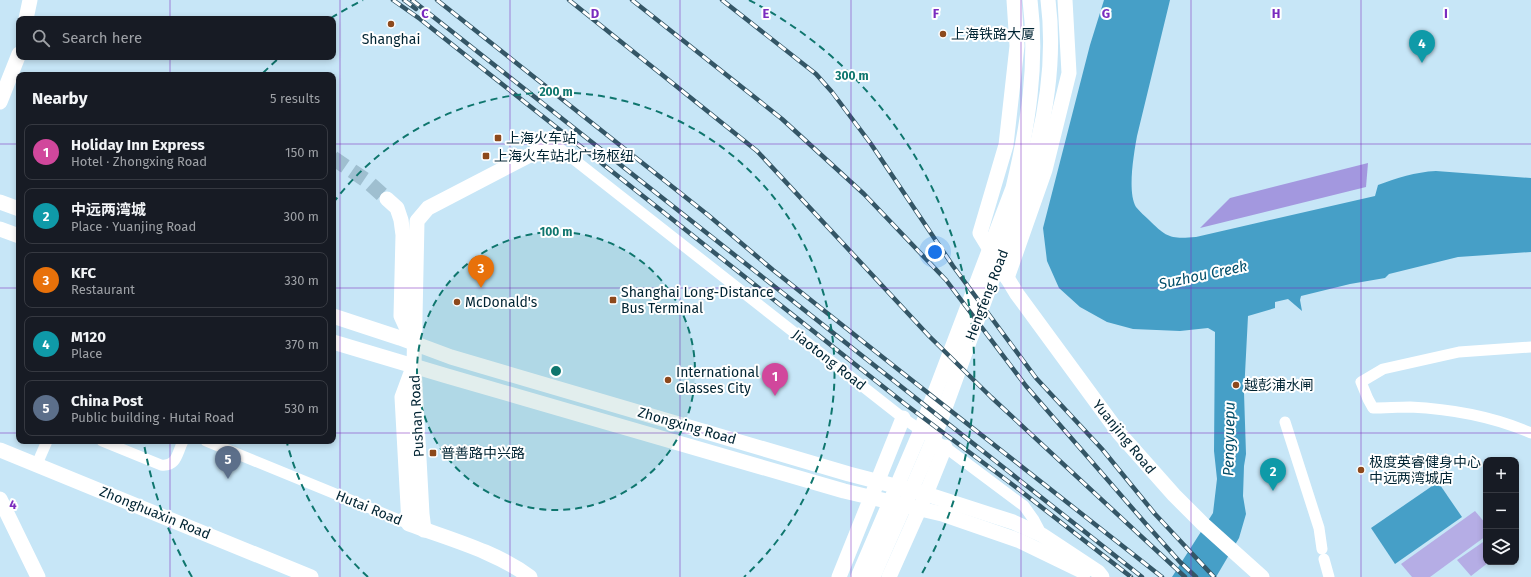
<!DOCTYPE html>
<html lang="en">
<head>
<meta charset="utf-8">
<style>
  :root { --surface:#171b24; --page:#242831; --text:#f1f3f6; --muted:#9ea1a6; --line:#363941; --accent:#8c9099 }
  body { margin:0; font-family:"Fira Sans","Noto Sans SC",sans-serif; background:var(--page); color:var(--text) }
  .controls { position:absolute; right:12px; bottom:12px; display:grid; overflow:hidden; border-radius:8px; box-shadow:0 2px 6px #0003 }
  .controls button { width:36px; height:36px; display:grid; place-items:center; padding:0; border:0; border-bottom:1px solid var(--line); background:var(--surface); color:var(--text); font:20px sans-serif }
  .you { position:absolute; left:935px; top:252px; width:14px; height:14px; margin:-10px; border:3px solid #fff; border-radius:50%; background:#1a73e8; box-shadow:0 0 0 6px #1a73e833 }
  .badge { display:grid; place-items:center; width:26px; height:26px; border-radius:50%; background:var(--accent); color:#fff; font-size:13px; font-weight:700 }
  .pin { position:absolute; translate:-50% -33px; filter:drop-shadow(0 1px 2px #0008) }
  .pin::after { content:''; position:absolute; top:21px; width:14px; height:12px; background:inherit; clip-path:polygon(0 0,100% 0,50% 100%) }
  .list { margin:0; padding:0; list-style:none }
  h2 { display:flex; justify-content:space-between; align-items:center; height:52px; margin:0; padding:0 16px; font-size:17px }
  h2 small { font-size:13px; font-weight:400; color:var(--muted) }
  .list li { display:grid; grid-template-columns:26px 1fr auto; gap:12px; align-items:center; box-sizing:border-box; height:56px; margin:0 8px 8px; padding:0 8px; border:1px solid var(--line); border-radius:8px }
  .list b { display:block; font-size:15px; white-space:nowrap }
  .list p { margin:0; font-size:13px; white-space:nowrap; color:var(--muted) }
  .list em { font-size:13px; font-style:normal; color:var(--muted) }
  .icon { flex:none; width:22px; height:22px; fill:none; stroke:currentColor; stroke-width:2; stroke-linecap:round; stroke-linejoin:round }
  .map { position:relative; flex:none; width:1531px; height:577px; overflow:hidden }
  .search { position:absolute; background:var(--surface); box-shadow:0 2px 6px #0003; left:16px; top:16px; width:320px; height:44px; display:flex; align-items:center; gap:10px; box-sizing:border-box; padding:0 14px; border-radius:8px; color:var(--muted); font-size:15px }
  .panel { position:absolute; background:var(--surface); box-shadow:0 2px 6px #0003; left:16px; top:72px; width:320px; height:372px; border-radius:8px }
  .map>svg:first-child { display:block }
  .green { fill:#b5ade5 }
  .forest { fill:#a398df }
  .water { fill:#469fc7 }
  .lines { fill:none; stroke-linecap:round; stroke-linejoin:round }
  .secondary-tunnel { stroke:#9fbfd0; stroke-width:15; stroke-dasharray:15 8; stroke-linecap:butt }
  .street { stroke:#fff; stroke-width:11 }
  .secondary { stroke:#fff; stroke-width:15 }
  .rail-casing { stroke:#345666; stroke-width:4.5 }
  .rail { stroke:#fff; stroke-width:3; stroke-dasharray:9; stroke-linecap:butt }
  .grid { fill:none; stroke:#7b2cbf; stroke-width:1; stroke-opacity:0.55 }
  .ring { fill:none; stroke:#0f766e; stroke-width:2; stroke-dasharray:7 5 }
  .poi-dot { fill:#8d491c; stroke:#fff; stroke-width:1.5 }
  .labels { text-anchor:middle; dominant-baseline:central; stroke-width:4; stroke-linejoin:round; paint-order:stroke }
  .poi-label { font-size:14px; fill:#002433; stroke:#fff; text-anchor:start }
  .street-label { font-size:14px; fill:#002433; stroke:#fff }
  .water-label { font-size:15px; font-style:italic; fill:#034f6b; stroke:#fff }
  .grid-label { font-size:13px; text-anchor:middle; font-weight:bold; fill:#7b2cbf; stroke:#fff; stroke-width:4; stroke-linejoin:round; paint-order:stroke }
  .centre { fill:#0f766e; stroke:#fff; stroke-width:2 }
  .ring-label { font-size:12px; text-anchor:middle; font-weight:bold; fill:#0f766e; stroke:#fff; stroke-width:4; stroke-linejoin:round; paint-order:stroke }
</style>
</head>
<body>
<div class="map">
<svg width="1531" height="577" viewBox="0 0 1531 577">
  <rect width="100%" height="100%" fill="#c7e6f7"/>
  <g class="green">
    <polygon points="1475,511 1486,524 1486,536 1430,577 1412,577 1401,564"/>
    <polygon points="1486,540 1486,562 1489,562 1471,576 1457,560"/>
  </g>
  <polygon class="forest" points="1368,163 1366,187 1200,228 1230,198"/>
  <g class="water">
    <path d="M1104,0H1170L1137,136C1134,153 1127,192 1136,207C1140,212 1145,216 1149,220C1167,238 1171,239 1196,237L1375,196L1378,185C1397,178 1415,172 1436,171L1531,178V252L1458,257L1389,274L1385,278L1350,284L1301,296L1300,300L1302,311L1288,299L1275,302V308L1248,316L1244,393L1246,454L1244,466L1243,496L1246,514L1239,538L1216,577H1172L1213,513L1217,479L1214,451L1215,332L1208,328L1180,331L1133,329L1107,322L1080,307L1059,288L1047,261L1043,228L1090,45Z"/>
    <polygon points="1438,482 1462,517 1395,564 1371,528"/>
  </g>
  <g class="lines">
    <polyline class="secondary-tunnel" points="333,158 367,181 387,199"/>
    <g class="street">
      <polyline points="553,143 903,418 945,447 1024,506 1034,520 1042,535"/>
      <path d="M1531,347L1459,352L1383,369L1361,382L1368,399L1373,408C1385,408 1398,407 1410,407C1452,409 1492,416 1531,433"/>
      <polyline points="1285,422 1319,528 1322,549"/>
      <path d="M102,441L161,465C177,467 177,453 183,441"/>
      <polyline points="206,441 409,524"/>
      <polyline points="37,464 47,441"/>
      <polyline points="1324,559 1329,577"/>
    </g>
    <g class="secondary">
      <polyline points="1014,0 1017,46 1006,145 980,233 1017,294 1119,433 1174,495 1203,524 1262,577"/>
      <polyline points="26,19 30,0"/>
      <polyline points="0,102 19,54"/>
      <polyline points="387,199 397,208 401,220 403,235 401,316 412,340"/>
      <polyline points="0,202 19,209"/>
      <polyline points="0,229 19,236"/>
      <polyline points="1007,278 1045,170 1069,73 1065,0"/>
      <polyline points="333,316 400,338 451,357 849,474 926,494 1013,522 1042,535 1098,572 1102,577"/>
      <polyline points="333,342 447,376 844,491 942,514 1020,541 1084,572"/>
      <path d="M412,370L402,397L409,524C449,539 495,551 530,577"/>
      <polyline points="0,450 311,577"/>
      <polyline points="0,499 38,577"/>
      <polyline points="424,530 422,514 414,366 417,221 428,208 553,143"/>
      <polyline points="839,577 903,418"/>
      <path d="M858,577L918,437L1013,188C1028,126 1038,64 1030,0"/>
      <path d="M873,577C892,532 913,488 932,442C949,399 964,354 981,310C1018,210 1062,110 1048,0"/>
      <polyline points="889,577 926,494 945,447"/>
    </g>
    <defs>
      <g id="rail">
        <polyline points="393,0 420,19 905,404 1017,488 1131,577"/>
        <polyline points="404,0 416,9"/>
        <polyline points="412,0 1142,577"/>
        <polyline points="437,0 708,215 773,270 890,363 1162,577"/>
        <polyline points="569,0 757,151 929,336 991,397 1185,577"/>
        <polyline points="632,0 782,119 864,194 946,280 1026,386 1146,524 1180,562 1196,577"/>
        <polyline points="722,0 816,74 832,92 871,144 953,266 1036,378 1102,449 1155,514 1214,577"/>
      </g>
    </defs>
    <use href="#rail" class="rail-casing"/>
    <use href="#rail" class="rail"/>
  </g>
  <path class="grid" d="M170,0V19M340,0V577M510,0V577M680,0V577M851,0V577M1021,0V577M1191,0V577M1361,0V577M170,57V75M0,144H19M333,144H1531M0,288H19M333,288H1531M0,433H19M333,433H1531M170,441V577"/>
  <circle cx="556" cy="371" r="139" fill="#0f766e" fill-opacity=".12"/>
  <g class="ring">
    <circle cx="556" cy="371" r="139"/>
    <path d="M368 577A279 279 0 0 1 287 443M333 203A279 279 0 1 1 744 577"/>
    <path d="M192 577A418 418 0 0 1 144 444M263 73A418 418 0 0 1 279 58M331 18A418 418 0 0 1 363 0M749 0A418 418 0 0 1 920 577"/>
  </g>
  <g class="poi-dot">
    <circle cx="391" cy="24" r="4"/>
    <circle cx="943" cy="34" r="4"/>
    <rect x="494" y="134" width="8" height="8" rx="2"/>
    <rect x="482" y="152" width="8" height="8" rx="2"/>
    <rect x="609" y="296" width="8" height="8" rx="2"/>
    <circle cx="457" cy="302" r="4"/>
    <circle cx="668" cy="380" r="4"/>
    <circle cx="1236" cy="385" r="4"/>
    <rect x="429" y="449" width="8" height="8" rx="2"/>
    <circle cx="1361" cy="470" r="4"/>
  </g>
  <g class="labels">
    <g class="poi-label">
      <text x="951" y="34">上海铁路大厦</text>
      <text x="391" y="39" text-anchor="middle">Shanghai</text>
      <text x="506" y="138">上海火车站</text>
      <text x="494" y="156">上海火车站北广场枢纽</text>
      <text x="621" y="292">Shanghai Long-Distance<tspan x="621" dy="16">Bus Terminal</tspan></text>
      <text x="465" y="302">McDonald's</text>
      <text x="676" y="372">International<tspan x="676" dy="16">Glasses City</tspan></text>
      <text x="1244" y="385">越彭浦水闸</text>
      <text x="441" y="453">普善路中兴路</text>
      <text x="1369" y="462">极度英睿健身中心<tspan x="1369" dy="16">中远两湾城店</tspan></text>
    </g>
    <g class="street-label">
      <text transform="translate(987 295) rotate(-69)">Hengfeng Road</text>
      <text transform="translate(829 360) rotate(38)">Jiaotong Road</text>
      <text transform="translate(417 416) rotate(-93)">Pushan Road</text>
      <text transform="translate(687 426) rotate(16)">Zhongxing Road</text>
      <text transform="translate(1124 437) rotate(51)">Yuanjing Road</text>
      <text transform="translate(369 508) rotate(22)">Hutai Road</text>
      <text transform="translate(155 513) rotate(22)">Zhonghuaxin Road</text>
    </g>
    <g class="water-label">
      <text transform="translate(1203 275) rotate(-12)">Suzhou Creek</text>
      <text transform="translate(1229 439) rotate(-89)">Pengyuepu</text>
    </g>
  </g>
  <g class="grid-label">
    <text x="425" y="18">C</text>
    <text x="595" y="18">D</text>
    <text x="766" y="18">E</text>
    <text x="936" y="18">F</text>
    <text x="1106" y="18">G</text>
    <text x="1276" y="18">H</text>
    <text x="1446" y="18">I</text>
    <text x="13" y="509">4</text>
  </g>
  <circle cx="556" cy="371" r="6" class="centre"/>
  <g class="ring-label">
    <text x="852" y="80">300 m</text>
    <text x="556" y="96">200 m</text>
    <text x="556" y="236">100 m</text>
  </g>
</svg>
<div class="controls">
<button>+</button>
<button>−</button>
<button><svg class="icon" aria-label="layers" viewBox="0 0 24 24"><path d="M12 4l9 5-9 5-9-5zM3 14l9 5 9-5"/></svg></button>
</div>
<div class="you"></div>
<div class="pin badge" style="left:775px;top:396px;background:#d1479c">1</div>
<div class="pin badge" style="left:1273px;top:491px;background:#0f9aa8">2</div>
<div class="pin badge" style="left:481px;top:288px;background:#e8710a">3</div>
<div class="pin badge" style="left:1422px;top:63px;background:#0f9aa8">4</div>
<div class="pin badge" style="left:228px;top:479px;background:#5c6f8a">5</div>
<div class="search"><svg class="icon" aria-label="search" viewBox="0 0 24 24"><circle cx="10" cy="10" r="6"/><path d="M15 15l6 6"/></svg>Search here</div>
<section class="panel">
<h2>Nearby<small>5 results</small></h2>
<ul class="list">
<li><span class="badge" style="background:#d1479c">1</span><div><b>Holiday Inn Express</b><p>Hotel · Zhongxing Road</p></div><em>150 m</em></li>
<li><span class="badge" style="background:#0f9aa8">2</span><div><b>中远两湾城</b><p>Place · Yuanjing Road</p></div><em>300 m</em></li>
<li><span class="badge" style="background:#e8710a">3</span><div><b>KFC</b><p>Restaurant</p></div><em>330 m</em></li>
<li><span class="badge" style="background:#0f9aa8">4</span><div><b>M120</b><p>Place</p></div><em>370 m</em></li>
<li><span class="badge" style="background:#5c6f8a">5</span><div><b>China Post</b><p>Public building · Hutai Road</p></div><em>530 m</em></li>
</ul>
</section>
</div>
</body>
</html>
